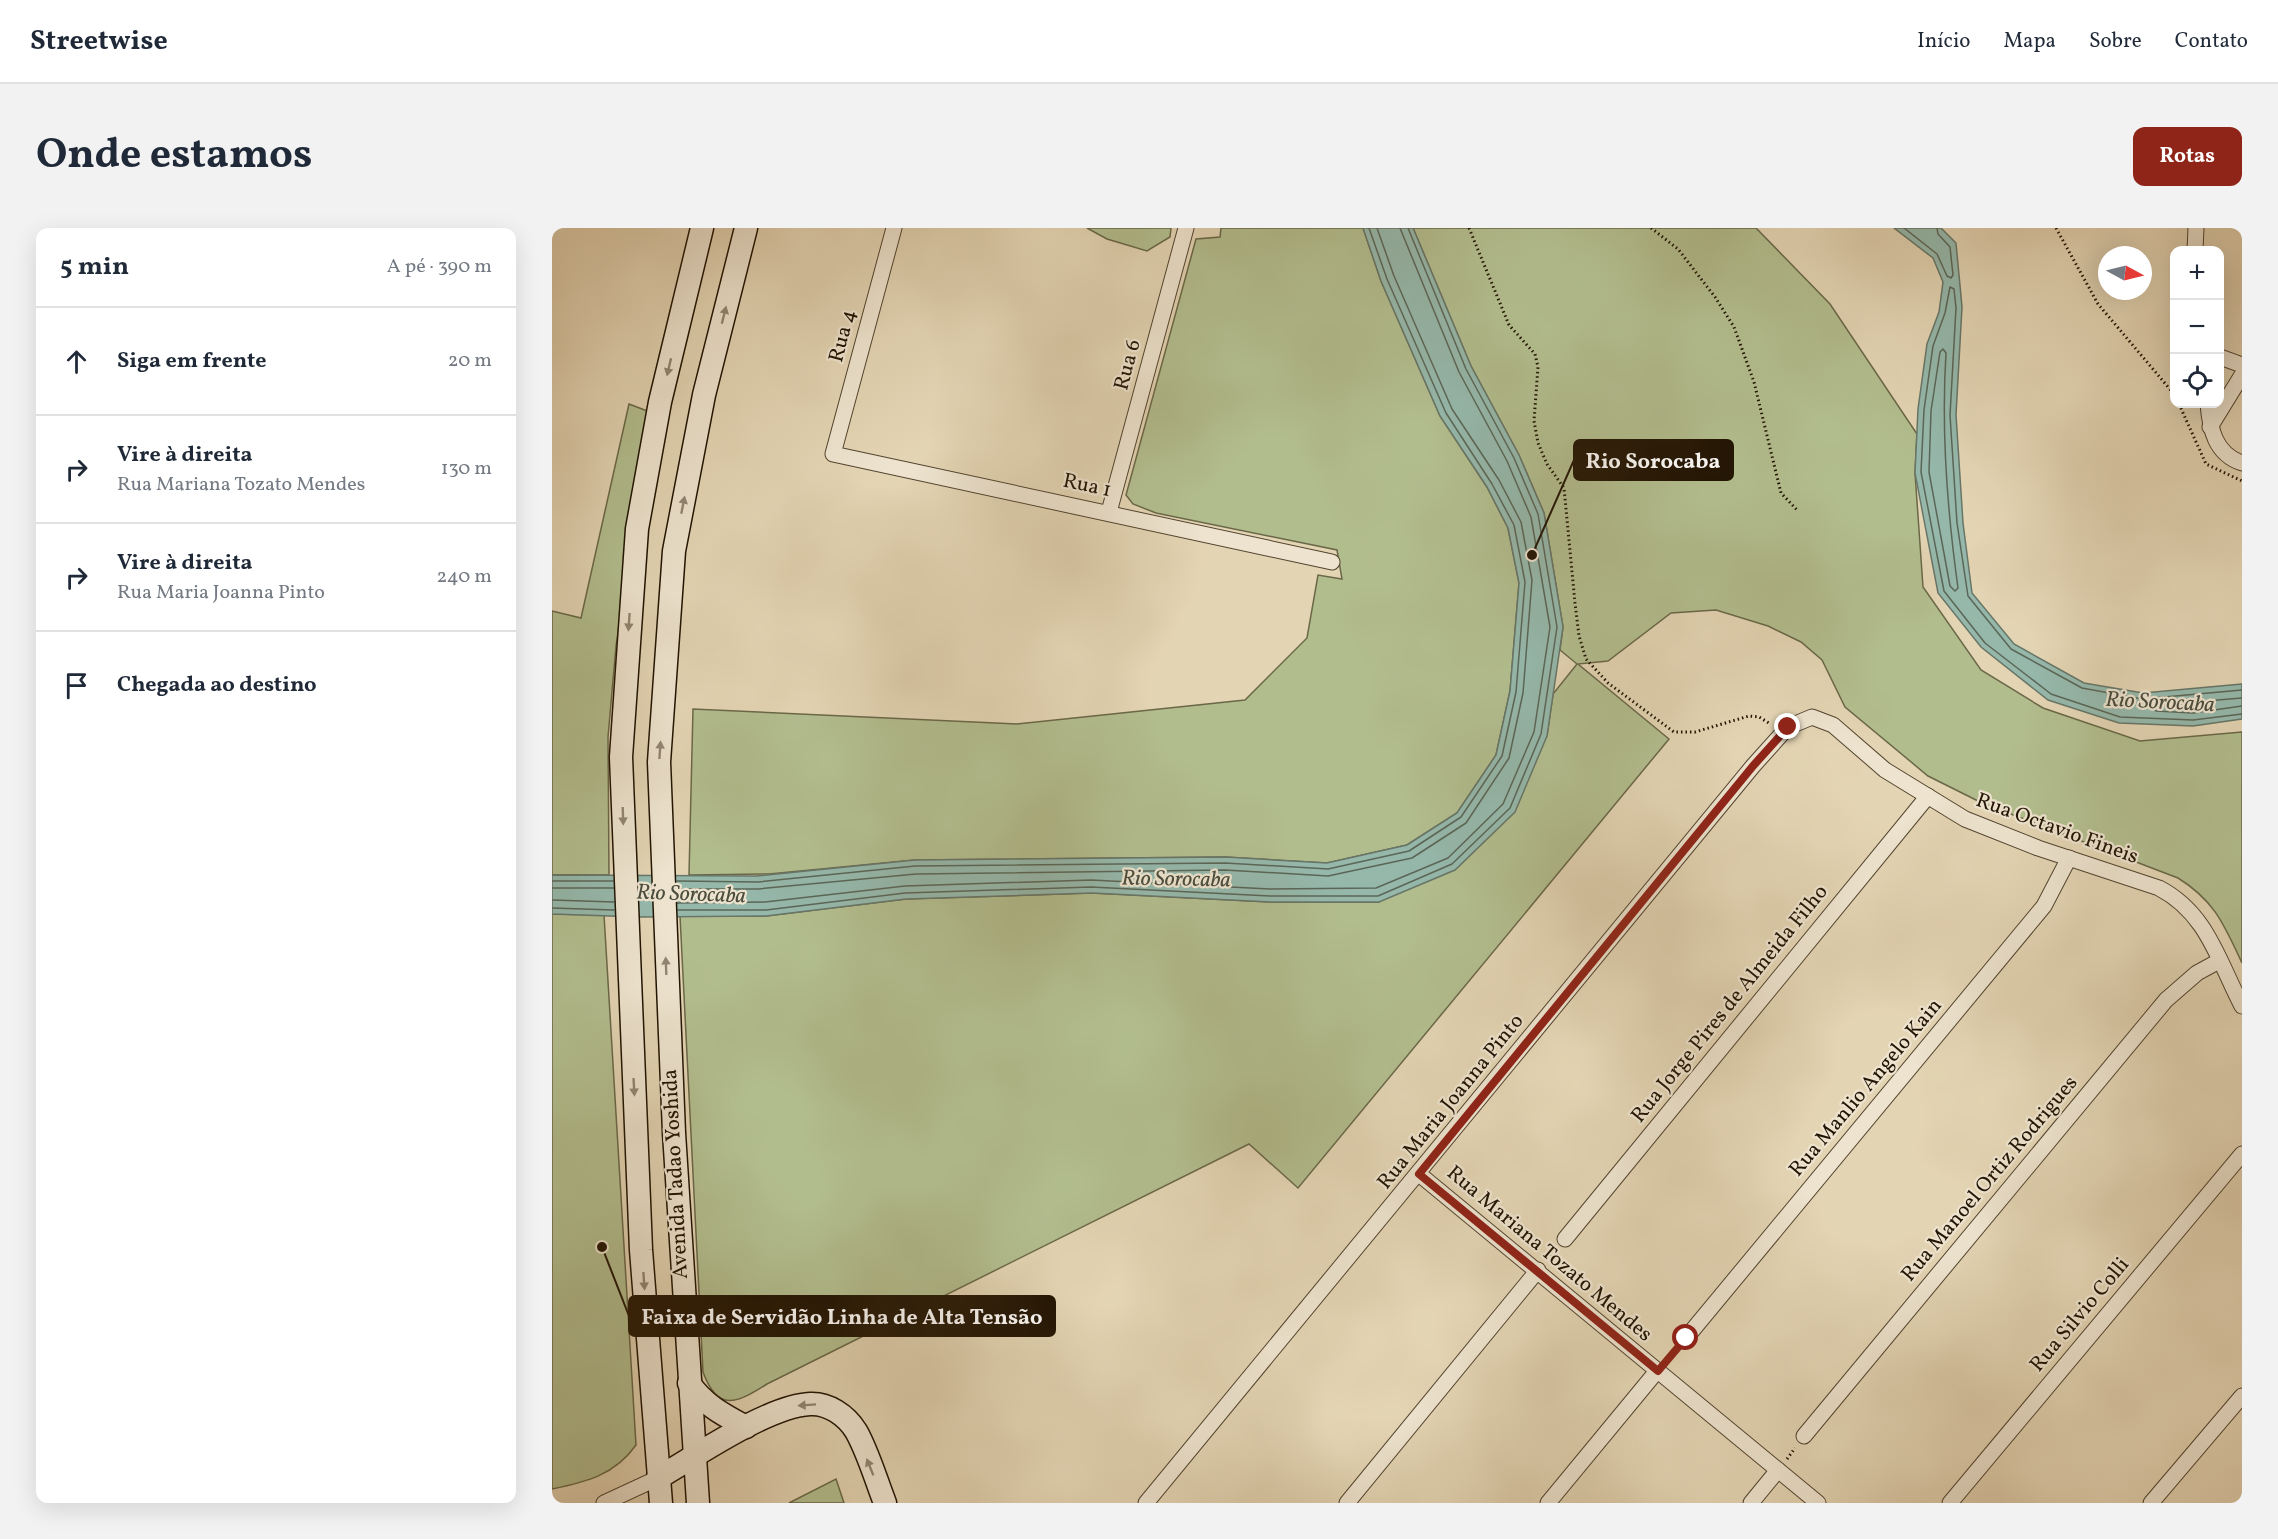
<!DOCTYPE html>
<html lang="pt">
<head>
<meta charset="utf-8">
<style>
  :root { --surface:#fff; --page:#f2f2f3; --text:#1f2937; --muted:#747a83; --line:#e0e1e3; --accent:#8f2418 }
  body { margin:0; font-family:Vollkorn,serif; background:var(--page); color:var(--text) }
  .controls { position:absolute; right:18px; top:18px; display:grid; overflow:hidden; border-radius:12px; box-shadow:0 6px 24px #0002 }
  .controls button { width:54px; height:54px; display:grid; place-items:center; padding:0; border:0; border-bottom:2px solid var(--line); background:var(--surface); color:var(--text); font:30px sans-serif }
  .compass { position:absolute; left:1546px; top:18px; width:54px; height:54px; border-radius:50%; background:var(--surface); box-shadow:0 6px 24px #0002; rotate:97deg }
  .stop { position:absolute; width:18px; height:18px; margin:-14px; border:4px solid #8f2418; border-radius:50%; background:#fff }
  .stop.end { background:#8f2418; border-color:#fff; box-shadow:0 2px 6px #0008 }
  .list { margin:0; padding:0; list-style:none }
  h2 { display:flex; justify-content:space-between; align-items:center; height:78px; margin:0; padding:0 24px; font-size:26px }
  h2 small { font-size:20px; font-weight:400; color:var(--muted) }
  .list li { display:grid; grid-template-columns:39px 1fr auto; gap:18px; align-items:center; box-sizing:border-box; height:108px; padding:0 24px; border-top:2px solid var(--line) }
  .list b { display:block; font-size:22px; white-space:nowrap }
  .list p { margin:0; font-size:20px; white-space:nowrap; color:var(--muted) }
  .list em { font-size:20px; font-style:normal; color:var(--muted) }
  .icon { flex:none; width:33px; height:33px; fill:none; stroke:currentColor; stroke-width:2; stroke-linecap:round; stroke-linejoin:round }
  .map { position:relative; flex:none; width:1690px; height:1275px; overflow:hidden; border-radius:12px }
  header { display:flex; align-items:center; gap:36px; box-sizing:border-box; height:84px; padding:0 30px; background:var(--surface); border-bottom:2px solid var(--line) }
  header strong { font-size:28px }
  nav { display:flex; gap:33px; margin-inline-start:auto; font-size:21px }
  .intro { display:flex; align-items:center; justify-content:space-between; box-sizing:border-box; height:144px; padding:0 36px }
  h1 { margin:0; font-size:42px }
  .button { padding:15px 27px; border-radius:12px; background:var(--accent); color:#fff; font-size:21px; font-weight:700 }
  main { display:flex; gap:36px; padding:0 36px }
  aside { flex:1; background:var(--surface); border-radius:12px; box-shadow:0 6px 24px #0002 }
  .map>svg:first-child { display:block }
  .green { fill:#b2bd8e; stroke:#6a6848; stroke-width:1.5 }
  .water { fill:#95b8ab; stroke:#677668; stroke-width:1.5 }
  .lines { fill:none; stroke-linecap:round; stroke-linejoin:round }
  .shore { stroke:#5b6657; stroke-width:1.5 }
  .street-casing { stroke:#52442f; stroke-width:17 }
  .secondary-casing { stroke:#211403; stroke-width:25 }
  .path { stroke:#211403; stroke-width:3; stroke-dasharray:1.5 3; stroke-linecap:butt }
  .street { stroke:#ede3ce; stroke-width:15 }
  .secondary { stroke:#ede3ce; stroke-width:22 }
  .oneway { fill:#918673 }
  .route { stroke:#8f2418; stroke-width:8 }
  .labels { text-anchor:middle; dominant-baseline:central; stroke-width:4.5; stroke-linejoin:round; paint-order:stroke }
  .street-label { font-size:21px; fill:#211403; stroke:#ede3ce }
  .water-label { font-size:22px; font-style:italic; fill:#4a4d3e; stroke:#ede3ce }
  .leader { fill:none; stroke:#211403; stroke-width:2 }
  .callout-dot { fill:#211403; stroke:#ede3ce; stroke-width:2 }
  .callout { fill:#211403; stroke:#211403; stroke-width:2 }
  .callout-label { font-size:22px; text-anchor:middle; font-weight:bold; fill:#fff }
</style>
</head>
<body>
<header>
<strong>Streetwise</strong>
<nav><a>Início</a><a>Mapa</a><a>Sobre</a><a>Contato</a></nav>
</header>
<div class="intro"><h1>Onde estamos</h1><a class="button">Rotas</a></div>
<main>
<aside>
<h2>5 min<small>A pé · 390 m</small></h2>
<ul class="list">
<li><svg class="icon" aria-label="ahead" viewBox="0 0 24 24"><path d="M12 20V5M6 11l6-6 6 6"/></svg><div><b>Siga em frente</b></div><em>20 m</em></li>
<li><svg class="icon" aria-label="right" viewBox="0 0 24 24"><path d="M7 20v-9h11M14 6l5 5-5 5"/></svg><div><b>Vire à direita</b><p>Rua Mariana Tozato Mendes</p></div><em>130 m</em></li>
<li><svg class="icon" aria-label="right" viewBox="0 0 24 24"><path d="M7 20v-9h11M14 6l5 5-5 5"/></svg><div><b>Vire à direita</b><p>Rua Maria Joanna Pinto</p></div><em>240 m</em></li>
<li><svg class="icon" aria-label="arrive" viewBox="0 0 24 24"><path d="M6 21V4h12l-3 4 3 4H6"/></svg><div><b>Chegada ao destino</b></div></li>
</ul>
</aside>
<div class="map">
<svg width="1690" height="1275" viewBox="0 0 1690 1275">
  <rect width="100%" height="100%" fill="#e3d4b3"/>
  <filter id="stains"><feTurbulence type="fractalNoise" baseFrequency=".00333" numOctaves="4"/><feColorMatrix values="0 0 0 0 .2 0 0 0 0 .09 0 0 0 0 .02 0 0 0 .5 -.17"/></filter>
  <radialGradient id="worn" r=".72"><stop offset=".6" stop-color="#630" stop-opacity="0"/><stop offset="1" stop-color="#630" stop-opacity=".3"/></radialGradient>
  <g class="green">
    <polygon points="535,0 619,0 618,9 595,23 555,11"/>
    <polygon points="669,0 811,0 829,53 888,188 935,259 956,300 967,355 958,463 944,527 905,585 855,617 775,635 673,629 363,632 217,646 137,647 141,481 465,496 693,472 755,410 766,347 790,351 785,322 604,285 581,276 574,267 644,11 668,9"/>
    <path d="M861,0H1204L1278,76L1365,206L1363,245L1371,359L1429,442L1491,480L1588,513L1690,504V735C1672,697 1663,673 1626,650L1430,575L1376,548L1293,479L1270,432L1249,414L1216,398L1164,382L1119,385L1056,433L1026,436L1117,511L746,960L697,916L215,1156C185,1175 166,1185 151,1144L128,688H214L354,671L540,665L718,674H827L995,508L1001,466L1025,436L1008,422L1011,399L992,285L967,227L919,138Z"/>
    <polygon points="77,176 98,184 64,418 56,509 57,647 0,647 0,383 29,390"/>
    <path d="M0,686L52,687L84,1217C63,1247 34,1254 0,1261Z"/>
    <polygon points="284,1251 292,1275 237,1275"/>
  </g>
  <g class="water">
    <polygon points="811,0 861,0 919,138 967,227 992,285 1011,399 995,508 963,584 903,642 827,674 718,674 540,665 354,671 214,688 87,689 0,686 0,647 205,648 363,632 673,629 775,635 855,617 905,585 944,527 958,463 967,355 956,300 935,259 888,188 829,53"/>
    <polygon points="1342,0 1389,0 1404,15 1410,79 1404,187 1411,295 1420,365 1462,416 1532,455 1591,465 1690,456 1690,491 1641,498 1567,495 1496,472 1429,419 1386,365 1363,245 1366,181 1375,116 1387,84 1391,54 1381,30"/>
  </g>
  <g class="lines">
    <g class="shore">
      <polyline points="1352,0 1385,26 1395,48 1399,50 1401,47 1398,19 1386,6 1385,0"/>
      <path d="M1391,121L1394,125C1389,204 1395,281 1406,360L1403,363L1398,358L1377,244L1379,183L1388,124Z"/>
      <polyline points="1690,462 1590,471 1530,460 1459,421 1416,368 1405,295 1398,187 1404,80 1402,61 1398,59 1393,85 1381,118 1372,182 1369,244 1392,363 1433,415 1499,466 1568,489 1641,492 1690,486"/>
      <polyline points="1690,470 1604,477 1601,480 1604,483 1641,485 1690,478"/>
      <polyline points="0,653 61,653"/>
      <polyline points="125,653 206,654 363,638 673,635 776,641 857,623 909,589 950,528 964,464 973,354 962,297 940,256 894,185 835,51 817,0"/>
      <polyline points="0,660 62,660"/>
      <polyline points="125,661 206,661 364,646 673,642 776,648 860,630 914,595 957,530 971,465 980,352 969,294 947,252 900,181 842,48 825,0"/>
      <polyline points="0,672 62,674"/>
      <polyline points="125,675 213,674 353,658 539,652 718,661 824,660 896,630 951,576 982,504 998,399 979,289 955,233 907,144 848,0"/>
      <polyline points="0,680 62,682"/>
      <polyline points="126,682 214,682 353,665 539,659 718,668 826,668 900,636 958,580 989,506 1005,399 986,286 962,230 914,141 856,0"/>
    </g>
    <defs>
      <g id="street">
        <polyline points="342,0 281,226 780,334"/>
        <polyline points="1643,22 1644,0"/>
        <polyline points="1668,129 1690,137"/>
        <path d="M1656,176C1658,201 1663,226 1690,235"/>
        <polyline points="1658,199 1690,147"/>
        <polyline points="557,284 634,0"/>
        <polyline points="867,946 1266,1275"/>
        <polyline points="1013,1011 1376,568"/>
        <polyline points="1134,1110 1492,678 1517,630"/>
        <polyline points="1252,1208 1614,772 1645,745 1667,733"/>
        <polyline points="52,1275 106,1250"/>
        <path d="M594,1275L1201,538L1236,499L1260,489L1281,497L1333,542L1413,591L1486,620L1607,660C1655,685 1666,732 1690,778"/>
        <polyline points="795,1275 986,1042"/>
        <polyline points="996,1275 1105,1143"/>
        <polyline points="1199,1275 1226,1242"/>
        <polyline points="1398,1275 1690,926"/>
        <polyline points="1599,1275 1690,1168"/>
      </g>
      <g id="secondary">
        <path d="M137,1155C152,1177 172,1187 194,1199"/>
        <path d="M106,1250C144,1228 216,1178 258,1176C276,1175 294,1187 304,1203C316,1224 324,1252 333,1275"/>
        <polyline points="109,1275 89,1022 69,529 85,301 108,174 150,0"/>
        <polyline points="146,1275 122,905 107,534 122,323 152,167 194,0"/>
      </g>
    </defs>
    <use href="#street" class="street-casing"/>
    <use href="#secondary" class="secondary-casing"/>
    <g class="path">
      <polyline points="917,0 957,97 983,126 986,139 982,193 986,215 995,236 1012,260 1023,375 1027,408 1034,431 1056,455 1122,504 1143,504 1197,488 1207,489 1217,495"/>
      <polyline points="1099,0 1126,21 1163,69 1182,99 1202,154 1229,265 1245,282"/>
      <polyline points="1504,0 1546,76 1622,166"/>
      <polyline points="1627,176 1654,236 1690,253"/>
      <polyline points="995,1031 1005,1021"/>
      <polyline points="1114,1133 1124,1122"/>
      <polyline points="1235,1231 1243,1220"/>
    </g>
    <use href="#street" class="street"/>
    <use href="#secondary" class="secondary"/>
  </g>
  <defs><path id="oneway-solid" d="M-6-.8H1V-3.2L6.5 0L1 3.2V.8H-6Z" transform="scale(1.5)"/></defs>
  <g class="oneway">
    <use href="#oneway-solid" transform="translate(172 87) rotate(-76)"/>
    <use href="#oneway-solid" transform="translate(117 139) rotate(103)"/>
    <use href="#oneway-solid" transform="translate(131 277) rotate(-79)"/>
    <use href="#oneway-solid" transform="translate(77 394) rotate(94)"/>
    <use href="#oneway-solid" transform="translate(108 522) rotate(-86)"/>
    <use href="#oneway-solid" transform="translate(71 588) rotate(88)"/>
    <use href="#oneway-solid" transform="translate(114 738) rotate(-92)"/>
    <use href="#oneway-solid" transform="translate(82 859) rotate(87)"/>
    <use href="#oneway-solid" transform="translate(92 1053) rotate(86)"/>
    <use href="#oneway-solid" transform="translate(255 1177) rotate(176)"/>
    <use href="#oneway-solid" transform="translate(318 1239) rotate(-112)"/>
  </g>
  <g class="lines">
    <polyline class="route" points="1134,1110 1106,1143 867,946 1201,538 1236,499"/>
  </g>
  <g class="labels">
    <g class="street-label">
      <text transform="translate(291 108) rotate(-75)">Rua 4</text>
      <text transform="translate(576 137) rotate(-75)">Rua 6</text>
      <text transform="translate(535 258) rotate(12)">Rua 1</text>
      <text transform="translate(1505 601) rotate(20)">Rua Octavio Fineis</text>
      <text transform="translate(1178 776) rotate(-51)">Rua Jorge Pires de Almeida Filho</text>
      <text transform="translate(1314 860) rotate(-50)">Rua Manlio Angelo Kain</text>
      <text transform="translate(899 874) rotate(-51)">Rua Maria Joanna Pinto</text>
      <text transform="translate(124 946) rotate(-93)">Avenida Tadao Yoshida</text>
      <text transform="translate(1438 951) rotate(-50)">Rua Manoel Ortiz Rodrigues</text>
      <text transform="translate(997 1026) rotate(40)">Rua Mariana Tozato Mendes</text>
      <text transform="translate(1528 1087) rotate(-50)">Rua Silvio Colli</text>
    </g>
    <g class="water-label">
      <text transform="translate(1608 475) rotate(3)">Rio Sorocaba</text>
      <text transform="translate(624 652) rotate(1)">Rio Sorocaba</text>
      <text transform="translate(139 667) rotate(2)">Rio Sorocaba</text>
    </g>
  </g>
  <path class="leader" d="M980 327L1022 232M50 1019L77 1088"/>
  <g class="callout-dot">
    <circle cx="980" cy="327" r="6"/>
    <circle cx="50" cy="1019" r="6"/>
  </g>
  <g class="callout">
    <rect x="1022" y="212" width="159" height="40" rx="6"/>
    <rect x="77" y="1068" width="426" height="40" rx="6"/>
  </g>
  <g class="callout-label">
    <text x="1101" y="240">Rio Sorocaba</text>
    <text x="290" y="1096">Faixa de Servidão Linha de Alta Tensão</text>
  </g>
  <rect width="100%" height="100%" filter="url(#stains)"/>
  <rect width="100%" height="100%" fill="url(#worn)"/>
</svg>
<div class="controls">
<button>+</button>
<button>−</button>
<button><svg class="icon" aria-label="locate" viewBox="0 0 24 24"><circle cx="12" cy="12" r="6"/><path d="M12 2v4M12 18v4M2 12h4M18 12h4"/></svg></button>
</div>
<svg class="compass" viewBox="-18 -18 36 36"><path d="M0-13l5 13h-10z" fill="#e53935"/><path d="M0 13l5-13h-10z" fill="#747a83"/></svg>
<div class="stop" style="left:1134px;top:1110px"></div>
<div class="stop end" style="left:1236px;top:499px"></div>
</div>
</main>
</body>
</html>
